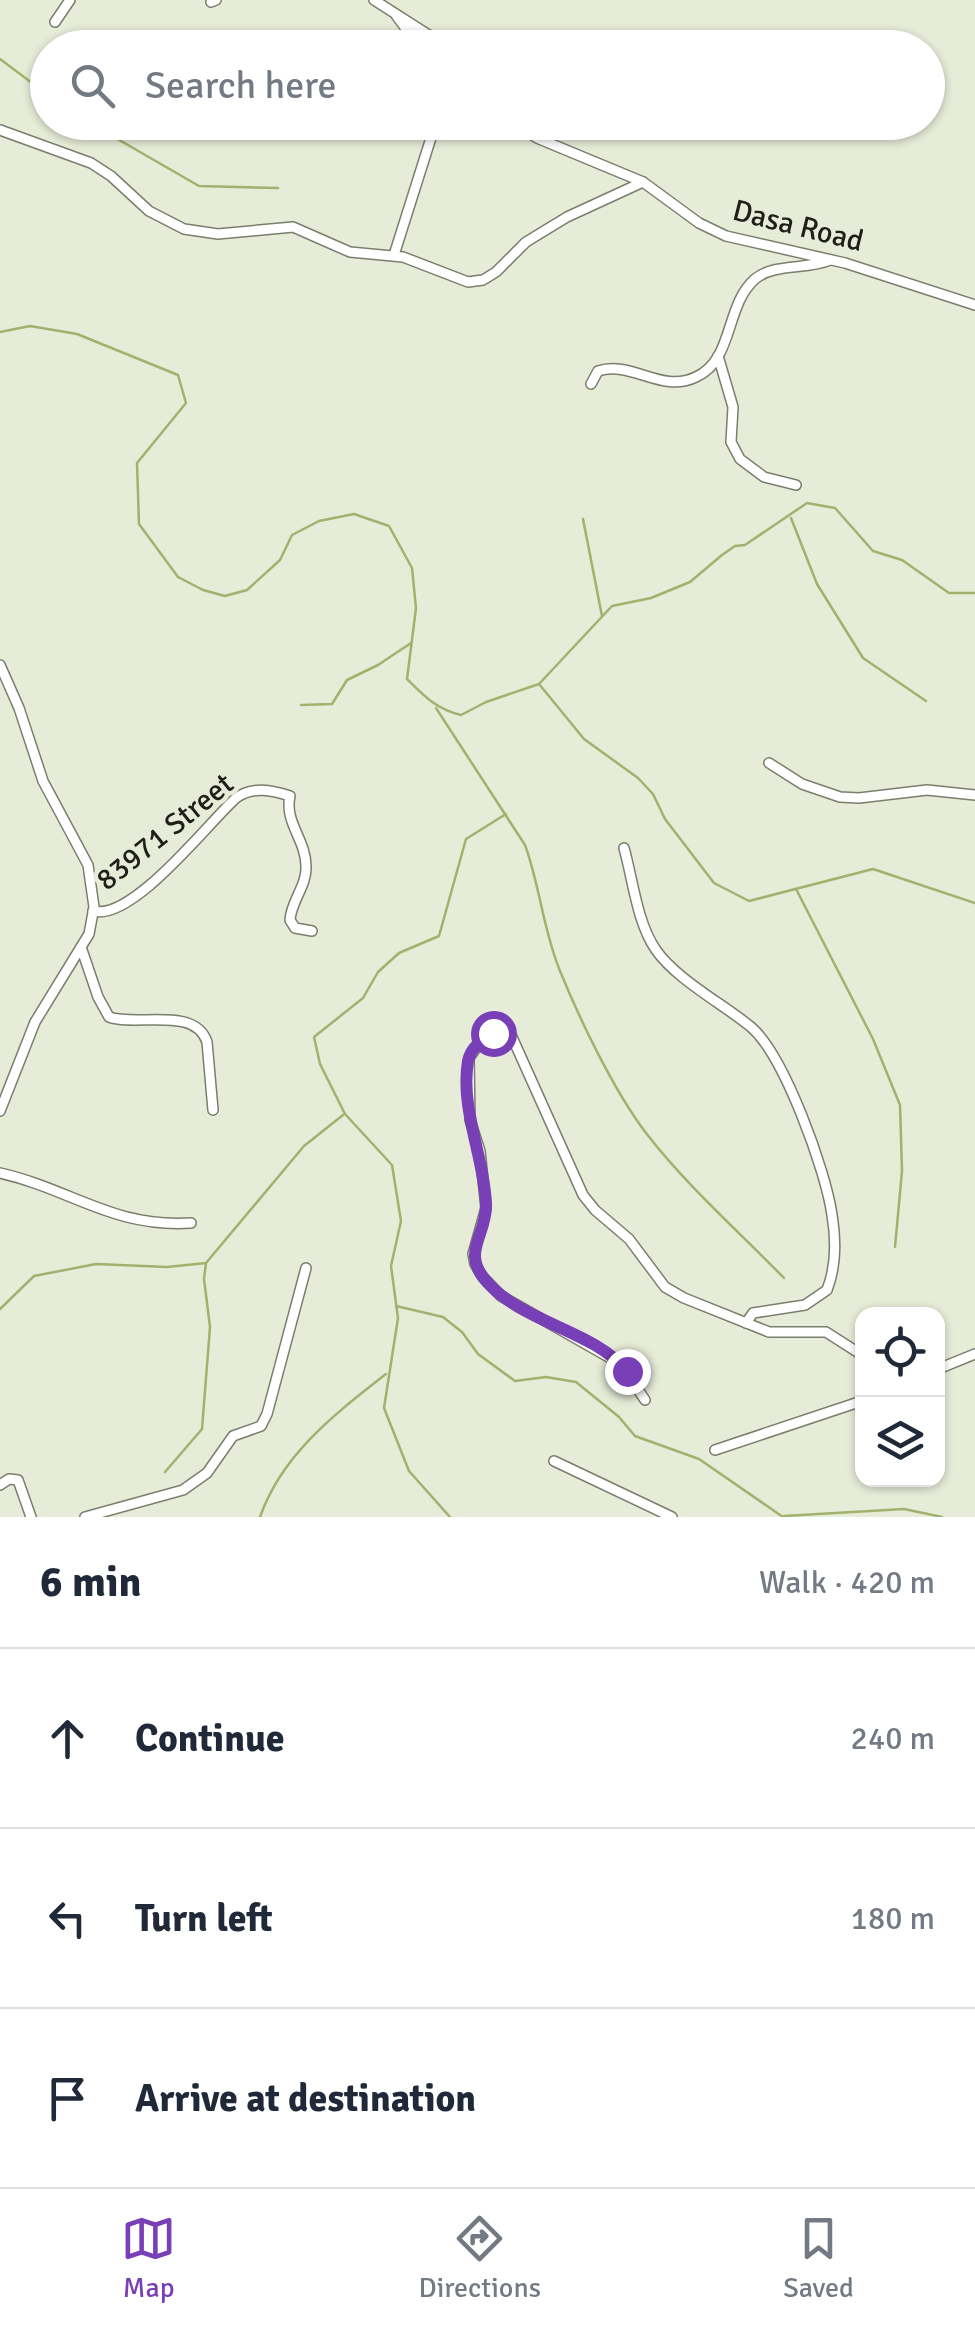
<!DOCTYPE html>
<html lang="en">
<head>
<meta charset="utf-8">
<style>
  :root { --surface:#fff; --page:#f2f2f3; --text:#1f2937; --muted:#747a83; --line:#e0e1e3; --accent:#783fb6 }
  body { margin:0; font-family:Signika,sans-serif; background:var(--page); color:var(--text) }
  .controls { position:absolute; right:30px; bottom:30px; display:grid; overflow:hidden; border-radius:20px; box-shadow:0 2px 8px #0004 }
  .controls button { width:90px; height:90px; display:grid; place-items:center; padding:0; border:0; border-bottom:2px solid var(--line); background:var(--surface); color:var(--text); font:50px sans-serif }
  .stop { position:absolute; width:30px; height:30px; margin:-22px; border:8px solid #783fb6; border-radius:50%; background:#fff }
  .stop.end { background:#783fb6; border-color:#fff; box-shadow:0 2px 10px #0008 }
  .list { margin:0; padding:0; list-style:none }
  h2 { display:flex; justify-content:space-between; align-items:center; height:130px; margin:0; padding:0 40px; font-size:42px }
  h2 small { font-size:32px; font-weight:400; color:var(--muted) }
  .list li { display:grid; grid-template-columns:65px 1fr auto; gap:30px; align-items:center; box-sizing:border-box; height:180px; padding:0 40px; border-top:2px solid var(--line) }
  .list b { display:block; font-size:38px; white-space:nowrap }
  .list em { font-size:32px; font-style:normal; color:var(--muted) }
  .icon { flex:none; width:55px; height:55px; fill:none; stroke:currentColor; stroke-width:2; stroke-linecap:round; stroke-linejoin:round }
  .map { position:relative; flex:none; width:975px; height:1517px; overflow:hidden }
  .search { position:absolute; background:var(--surface); box-shadow:0 2px 8px #0004; left:30px; right:30px; top:30px; height:110px; display:flex; align-items:center; gap:25px; box-sizing:border-box; padding:0 35px; border-radius:55px; color:var(--muted); font-size:38px }
  .sheet { height:670px; background:var(--surface) }
  nav { display:flex; justify-content:space-around; align-items:center; box-sizing:border-box; height:140px; border-top:2px solid var(--line); background:var(--surface); font-size:28px; color:var(--muted) }
  nav a { display:grid; justify-items:center; gap:5px }
  nav .on { color:var(--accent) }
  .map>svg:first-child { display:block }
  .lines { fill:none; stroke-linecap:round; stroke-linejoin:round }
  .stream { stroke:#a3b16e; stroke-width:2.5 }
  .minor-casing { stroke:#7a7e6c; stroke-width:12 }
  .minor { stroke:#fff; stroke-width:9 }
  .route { stroke:#783fb6; stroke-width:12 }
  .labels { text-anchor:middle; dominant-baseline:central; stroke-width:9; stroke-linejoin:round; paint-order:stroke }
  .street-label { font-size:30px; fill:#1d1f18; stroke:#e7ecd8 }
</style>
</head>
<body>
<div class="map">
<svg width="975" height="1517" viewBox="0 0 975 1517">
  <rect width="100%" height="100%" fill="#e7ecd8"/>
  <g class="lines">
    <g class="stream">
      <polyline points="0,59 48,95"/>
      <polyline points="88,122 199,186 278,188"/>
      <path d="M0,332L30,326L77,334L178,375L186,403L137,463L139,524L178,577L203,590L225,596L247,590L280,560L292,535L319,521L354,514L389,526L412,568L416,608L407,679C424,696 436,709 461,715L486,702L539,684L612,606L651,598L690,582L722,555L735,546L745,545L807,503L835,508L873,551L902,560L949,593H975"/>
      <polyline points="791,518 817,584 863,658 926,701"/>
      <polyline points="583,519 602,616"/>
      <polyline points="539,684 584,739 638,778 653,794 665,819 714,883 749,901 873,869 975,903"/>
      <polyline points="301,705 332,704 347,680 378,665 411,643"/>
      <path d="M436,708L525,845C540,886 543,930 560,971C580,1020 614,1091 646,1133C686,1185 738,1231 784,1278"/>
      <polyline points="796,889 873,1039 900,1105 902,1171 895,1247"/>
      <polyline points="396,1306 443,1317 462,1332 478,1354 515,1381 546,1377 576,1382 619,1417 635,1436 699,1459 783,1517"/>
      <polyline points="0,1309 34,1276 96,1264 167,1267 206,1263 304,1146 343,1115"/>
      <polyline points="165,1472 202,1429 210,1327 204,1279 206,1263"/>
      <polyline points="784,1516 904,1509 942,1517"/>
      <path d="M260,1517C282,1454 335,1414 386,1374"/>
      <polyline points="450,1517 409,1471 384,1408 398,1318 391,1266 401,1221 392,1165 345,1114 320,1064 314,1037 363,998 378,972 399,953 439,936 466,839 506,814"/>
    </g>
    <defs>
      <g id="minor">
        <polyline points="374,0 449,48"/>
        <polyline points="211,2 216,0"/>
        <polyline points="396,15 420,48"/>
        <polyline points="55,22 70,0"/>
        <polyline points="512,122 537,138 643,182 699,223 726,236 845,263 975,305"/>
        <polyline points="0,130 91,163 111,176 149,211 184,229 218,234 293,227 350,252 403,257 468,282 483,280 496,272 526,242 567,217 643,182"/>
        <polyline points="394,255 436,122"/>
        <polyline points="718,356 733,407 731,442 740,459 764,477 796,485"/>
        <path d="M591,384L598,371C632,360 661,394 696,377C734,360 725,305 755,279C774,263 807,270 830,260"/>
        <polyline points="0,665 19,708 43,781 88,865 94,907 89,934 35,1022 0,1111"/>
        <polyline points="769,763 802,784 840,797 859,798 927,790 975,795"/>
        <path d="M624,848C633,880 637,923 656,950C676,979 723,1004 751,1027C784,1055 826,1171 832,1215C836,1239 836,1267 827,1290L805,1305L753,1313L746,1323"/>
        <path d="M93,911C132,922 208,823 236,798C252,786 272,790 290,796C284,822 306,840 306,866C307,886 291,901 290,920L295,928L312,931"/>
        <path d="M81,947L98,997L109,1017C138,1027 195,1006 207,1042L213,1110"/>
        <path d="M0,1173C71,1189 113,1228 191,1223"/>
        <polyline points="938,1369 975,1354"/>
        <polyline points="645,1400 621,1364 501,1296 482,1276 475,1264 473,1254 486,1208 480,1151 470,1120 469,1058 481,1041 498,1031 506,1031 512,1037 583,1195 595,1210 629,1239 665,1287 684,1298 769,1332 826,1332 862,1355"/>
        <polyline points="715,1450 862,1401"/>
        <polyline points="554,1461 672,1517"/>
        <polyline points="0,1485 9,1479 18,1480 31,1517"/>
        <polyline points="85,1517 183,1490 207,1473 233,1436 261,1426 267,1414 306,1268"/>
      </g>
    </defs>
    <use href="#minor" class="minor-casing"/>
    <use href="#minor" class="minor"/>
  </g>
  <g class="lines">
    <path class="route" d="M493,1033C482,1040 471,1047 468,1061C460,1109 484,1156 486,1204C487,1236 460,1252 487,1282C523,1323 593,1330 627,1371"/>
  </g>
  <g class="labels">
    <g class="street-label">
      <text transform="translate(798 226) rotate(14)">Dasa Road</text>
      <text transform="translate(165 832) rotate(-39)">83971 Street</text>
    </g>
  </g>
</svg>
<div class="controls">
<button><svg class="icon" aria-label="locate" viewBox="0 0 24 24"><circle cx="12" cy="12" r="6"/><path d="M12 2v4M12 18v4M2 12h4M18 12h4"/></svg></button>
<button><svg class="icon" aria-label="layers" viewBox="0 0 24 24"><path d="M12 4l9 5-9 5-9-5zM3 14l9 5 9-5"/></svg></button>
</div>
<div class="stop" style="left:493px;top:1033px"></div>
<div class="stop end" style="left:627px;top:1371px"></div>
<div class="search"><svg class="icon" aria-label="search" viewBox="0 0 24 24"><circle cx="10" cy="10" r="6"/><path d="M15 15l6 6"/></svg>Search here</div>
</div>
<section class="sheet">
<h2>6 min<small>Walk · 420 m</small></h2>
<ul class="list">
<li><svg class="icon" aria-label="ahead" viewBox="0 0 24 24"><path d="M12 20V5M6 11l6-6 6 6"/></svg><div><b>Continue</b></div><em>240 m</em></li>
<li><svg class="icon" aria-label="left" viewBox="0 0 24 24"><path d="M17 20v-9H6M10 6l-5 5 5 5"/></svg><div><b>Turn left</b></div><em>180 m</em></li>
<li><svg class="icon" aria-label="arrive" viewBox="0 0 24 24"><path d="M6 21V4h12l-3 4 3 4H6"/></svg><div><b>Arrive at destination</b></div></li>
</ul>
</section>
<nav>
<a class="on"><svg class="icon" aria-label="map" viewBox="0 0 24 24"><path d="M3 6l6-2 6 2 6-2v14l-6 2-6-2-6 2zM9 4v14M15 6v14"/></svg>Map</a>
<a><svg class="icon" aria-label="directions" viewBox="0 0 24 24"><path d="M12 3l9 9-9 9-9-9zM9 14v-3h6M13 9l2 2-2 2"/></svg>Directions</a>
<a><svg class="icon" aria-label="saved" viewBox="0 0 24 24"><path d="M7 4h10v16l-5-4-5 4z"/></svg>Saved</a>
</nav>
</body>
</html>
